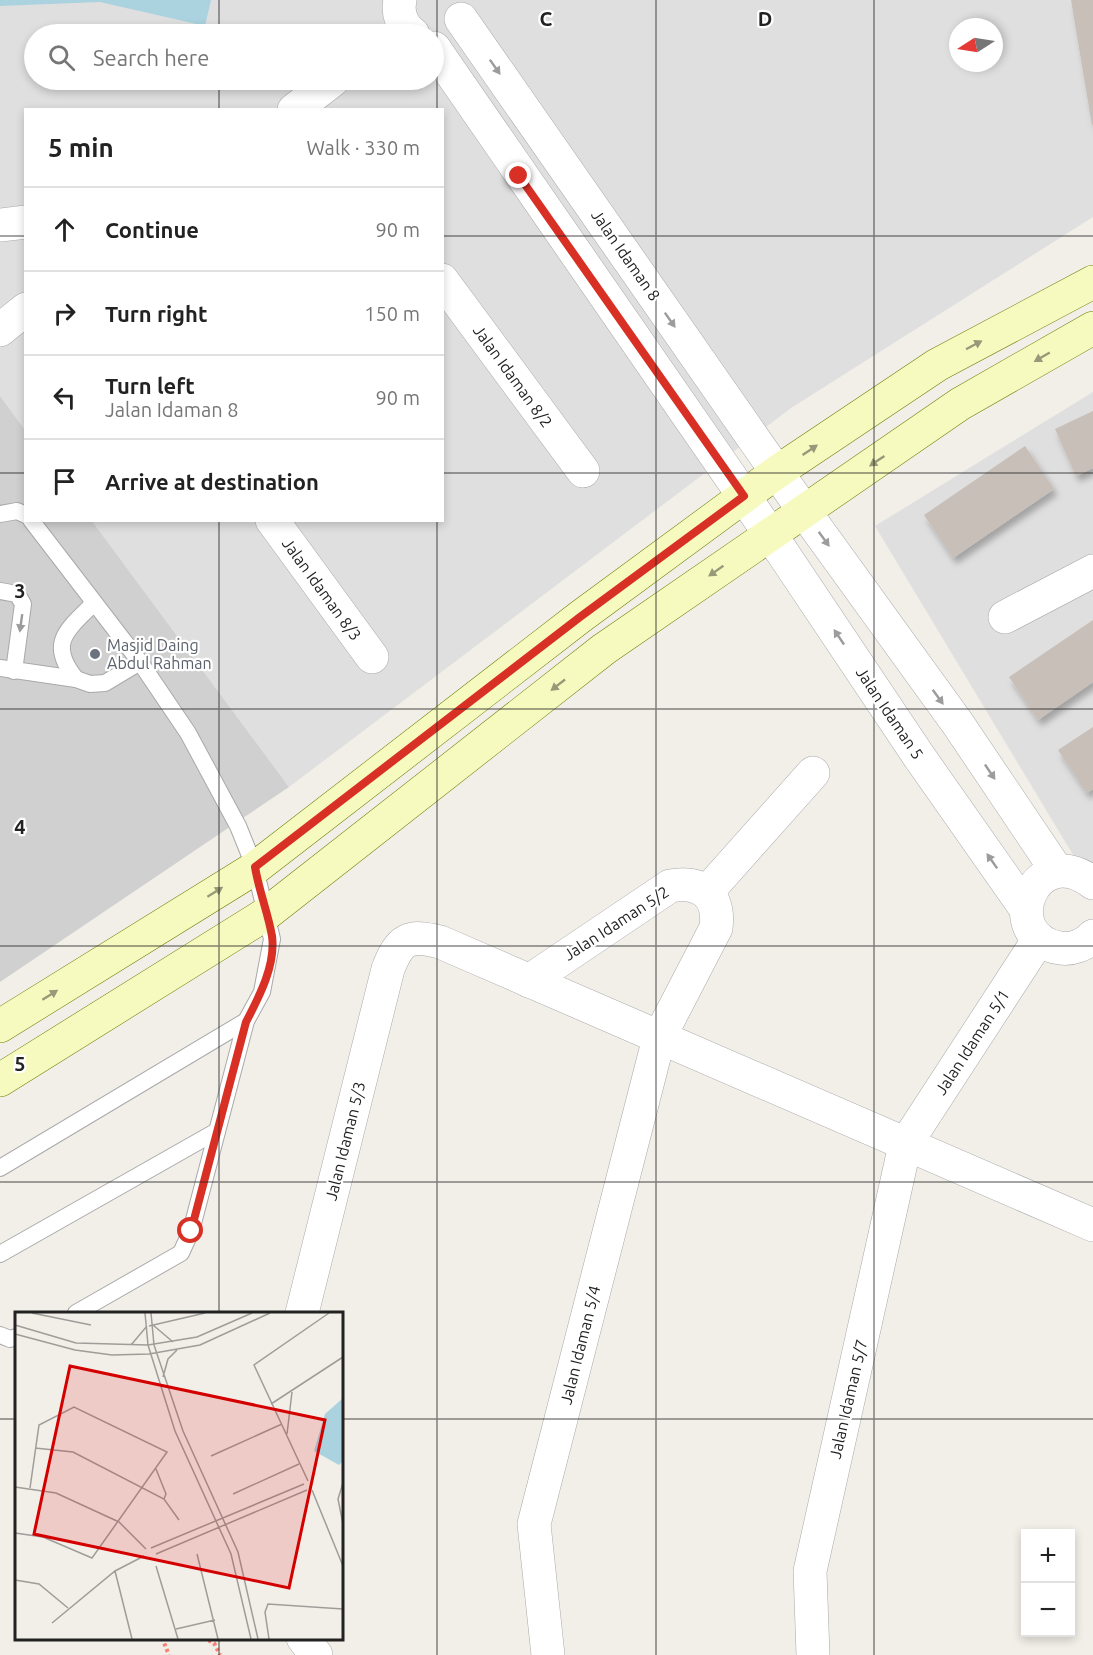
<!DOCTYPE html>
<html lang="en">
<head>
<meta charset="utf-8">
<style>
  :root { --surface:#fff; --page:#f2f2f2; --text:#222; --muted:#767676; --line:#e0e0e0 }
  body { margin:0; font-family:Ubuntu,sans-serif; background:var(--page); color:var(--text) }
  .controls { position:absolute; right:18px; bottom:18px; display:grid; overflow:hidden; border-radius:0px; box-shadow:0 3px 9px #0003 }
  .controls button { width:54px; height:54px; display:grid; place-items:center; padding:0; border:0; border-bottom:2px solid var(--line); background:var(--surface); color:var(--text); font:30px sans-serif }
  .compass { position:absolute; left:949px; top:18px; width:54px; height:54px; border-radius:50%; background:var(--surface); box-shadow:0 3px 9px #0003; rotate:258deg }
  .stop { position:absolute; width:18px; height:18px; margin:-14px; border:4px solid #d93025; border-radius:50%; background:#fff }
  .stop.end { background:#d93025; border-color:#fff; box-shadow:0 2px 6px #0008 }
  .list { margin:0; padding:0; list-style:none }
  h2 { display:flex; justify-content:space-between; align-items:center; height:78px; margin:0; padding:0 24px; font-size:26px }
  h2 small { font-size:20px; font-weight:400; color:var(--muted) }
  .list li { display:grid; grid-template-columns:39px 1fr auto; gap:18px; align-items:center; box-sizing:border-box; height:84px; padding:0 24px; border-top:2px solid var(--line) }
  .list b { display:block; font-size:22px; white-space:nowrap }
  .list p { margin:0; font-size:20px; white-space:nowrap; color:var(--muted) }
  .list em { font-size:20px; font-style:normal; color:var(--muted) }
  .icon { flex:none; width:33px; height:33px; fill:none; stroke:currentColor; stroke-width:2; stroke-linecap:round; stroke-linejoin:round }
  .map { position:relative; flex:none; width:1093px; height:1655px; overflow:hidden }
  .search { position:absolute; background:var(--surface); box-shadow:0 3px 9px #0003; left:24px; top:24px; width:420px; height:66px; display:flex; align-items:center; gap:15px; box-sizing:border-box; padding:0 21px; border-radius:33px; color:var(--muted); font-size:22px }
  .panel { position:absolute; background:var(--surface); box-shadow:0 3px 9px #0003; left:24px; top:108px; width:420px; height:414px; border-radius:0px }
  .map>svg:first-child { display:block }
  .residential { fill:#e0dfdf; fill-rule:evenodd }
  .religious { fill:#d0d0d0 }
  .water { fill:#aad3df }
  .building { fill:#c7bfb8; filter:url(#shadow) }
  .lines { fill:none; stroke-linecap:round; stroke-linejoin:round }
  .service-casing { stroke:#a9a9a9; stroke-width:18 }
  .minor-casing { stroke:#a9a9a9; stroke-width:34 }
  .secondary-casing { stroke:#707d05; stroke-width:34 }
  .path { stroke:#fa8072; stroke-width:4; stroke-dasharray:3 3; stroke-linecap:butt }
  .service { stroke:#fff; stroke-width:16 }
  .minor { stroke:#fff; stroke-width:33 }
  .secondary { stroke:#f7fabf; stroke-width:33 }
  .oneway { fill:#9c9c9c }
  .oneway2 { fill:#979978 }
  .route { stroke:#d93025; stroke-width:8 }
  .grid { fill:none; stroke:#222; stroke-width:1.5; stroke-opacity:0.55 }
  .worship-dot { fill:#6b7280; stroke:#fff; stroke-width:2 }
  .labels { text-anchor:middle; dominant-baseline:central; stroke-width:4.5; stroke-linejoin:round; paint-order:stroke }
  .street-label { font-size:16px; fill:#222; stroke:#fff }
  .worship-label { font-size:16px; fill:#5b616d; stroke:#fff; text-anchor:start }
  .inset-road { fill:none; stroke:#9f9d99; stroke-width:1.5 }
  .view { fill:#d40000; fill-opacity:0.15; stroke:#d40000; stroke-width:3 }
  .inset-edge { fill:none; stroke:#222; stroke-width:3 }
  .grid-label { font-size:20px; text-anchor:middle; font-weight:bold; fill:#222; stroke:#fff; stroke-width:4.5; stroke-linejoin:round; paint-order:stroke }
</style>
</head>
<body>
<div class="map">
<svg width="1093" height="1655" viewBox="0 0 1093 1655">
  <defs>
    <filter id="shadow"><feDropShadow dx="3.5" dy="6" stdDeviation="3" flood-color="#0004"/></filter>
  </defs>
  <rect width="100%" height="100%" fill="#f2efe9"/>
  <g class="residential">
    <path d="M0,0H1093V217L791,408L289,787L92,521L442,520V110H26L25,430L0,396ZM958,27H994V63H958ZM34,34H434V80H34Z"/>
    <polygon points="1093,392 1093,888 875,526"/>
  </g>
  <polygon class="religious" points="0,396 25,430 26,520 92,521 289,787 0,982"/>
  <polygon class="water" points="0,0 211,0 205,26 100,2 0,6"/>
  <g class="building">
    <polygon points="1071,0 1093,0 1093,125 1092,125"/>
    <polygon points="1093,411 1093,468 1076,476 1055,429"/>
    <polygon points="1025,446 1054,489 953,558 924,515"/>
    <polygon points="1093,620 1093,682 1038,720 1009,677"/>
    <polygon points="1093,727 1093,789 1087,793 1058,750"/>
  </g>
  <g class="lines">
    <defs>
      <g id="service">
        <polyline points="0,514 17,511 26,515"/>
        <polyline points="31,520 140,662 188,733 238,826 255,868 272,939 262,992 246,1021 191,1231 181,1253 76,1313"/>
        <polyline points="0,591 17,594 23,604 14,671"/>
        <polyline points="0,668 76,679 90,684 105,683 140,662"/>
        <path d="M76,679C47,643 67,630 94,603"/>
        <polyline points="0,1168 246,1021"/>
        <polyline points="0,1254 217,1131"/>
        <polyline points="0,1335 10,1339 16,1337"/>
      </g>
      <g id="minor">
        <path d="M400,0C397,14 402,26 413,34"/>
        <polyline points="461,19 804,511 958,724 1057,871"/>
        <polyline points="434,48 770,534 918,755 1026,909"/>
        <polyline points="294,110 333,80"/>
        <polyline points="0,225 26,222"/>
        <polyline points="442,280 583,471"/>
        <polyline points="0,330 26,309"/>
        <polyline points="272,520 372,657"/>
        <polyline points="1005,617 1093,571"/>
        <path d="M1093,883C1033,837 996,938 1060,948C1072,950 1085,945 1093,936"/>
        <polyline points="707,892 813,773"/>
        <path d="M529,981L670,886C702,880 720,896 716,928L659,1038L534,1524L548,1655"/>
        <path d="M302,1313L388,969C400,939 408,934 440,942L1093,1225"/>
        <polyline points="303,1638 316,1655"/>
        <polyline points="813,1655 810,1571 905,1145 1039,939"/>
      </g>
      <g id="secondary">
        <polyline points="0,1026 255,868 580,617 777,472 937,365 1093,282"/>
        <polyline points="0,1080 266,914 604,649 960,404 1093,328"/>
      </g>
    </defs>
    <use href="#service" class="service-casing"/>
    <use href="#minor" class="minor-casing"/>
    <use href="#secondary" class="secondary-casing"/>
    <g class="path">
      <polyline points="162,1638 169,1655"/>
      <polyline points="203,1638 214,1643 220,1655"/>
    </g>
    <use href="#service" class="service"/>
    <use href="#minor" class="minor"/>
    <use href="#secondary" class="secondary"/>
  </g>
  <defs><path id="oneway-solid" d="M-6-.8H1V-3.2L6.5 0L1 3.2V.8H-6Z" transform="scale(1.5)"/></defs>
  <g class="oneway">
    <use href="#oneway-solid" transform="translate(495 67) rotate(55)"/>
    <use href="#oneway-solid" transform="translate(670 320) rotate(55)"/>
    <use href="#oneway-solid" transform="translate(824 539) rotate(54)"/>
    <use href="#oneway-solid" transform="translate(21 623) rotate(98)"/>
    <use href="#oneway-solid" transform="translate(839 637) rotate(-124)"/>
    <use href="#oneway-solid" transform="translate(938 697) rotate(54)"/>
    <use href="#oneway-solid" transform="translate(990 772) rotate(56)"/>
    <use href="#oneway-solid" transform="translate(992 861) rotate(-125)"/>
  </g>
  <g class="oneway2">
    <use href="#oneway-solid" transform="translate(974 345) rotate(-28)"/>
    <use href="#oneway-solid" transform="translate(1042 357) rotate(150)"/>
    <use href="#oneway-solid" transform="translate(810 450) rotate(-34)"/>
    <use href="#oneway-solid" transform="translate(877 461) rotate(146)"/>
    <use href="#oneway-solid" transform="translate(716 571) rotate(145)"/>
    <use href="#oneway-solid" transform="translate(558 685) rotate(142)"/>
    <use href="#oneway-solid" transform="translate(215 892) rotate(-32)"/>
    <use href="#oneway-solid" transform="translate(50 995) rotate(-32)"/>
  </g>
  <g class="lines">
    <path class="route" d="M191,1231L246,1022C259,997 276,965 272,936C268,913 259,891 255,867L580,617L744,496L519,176"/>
  </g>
  <path class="grid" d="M219,0V34M437,0V110M656,0V1655M874,0V1655M219,80V110M0,236H26M442,236H1093M0,473H26M442,473H1093M219,520V1313M437,520V1655M0,709H1093M0,946H1093M0,1182H1093M0,1419H16M342,1419H1093M219,1638V1655"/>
  <circle class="worship-dot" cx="95" cy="654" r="6"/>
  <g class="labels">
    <g class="street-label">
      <text transform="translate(626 255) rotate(55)">Jalan Idaman 8</text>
      <text transform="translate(513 376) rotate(54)">Jalan Idaman 8/2</text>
      <text transform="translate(322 589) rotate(54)">Jalan Idaman 8/3</text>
      <text transform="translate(890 713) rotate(56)">Jalan Idaman 5</text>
      <text transform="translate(616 923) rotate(-33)">Jalan Idaman 5/2</text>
      <text transform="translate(972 1042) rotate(-57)">Jalan Idaman 5/1</text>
      <text transform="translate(345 1141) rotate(-76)">Jalan Idaman 5/3</text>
      <text transform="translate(580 1345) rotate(-76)">Jalan Idaman 5/4</text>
      <text transform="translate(848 1399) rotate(-77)">Jalan Idaman 5/7</text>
    </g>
    <g class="worship-label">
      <text x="107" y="645">Masjid Daing<tspan x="107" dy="18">Abdul Rahman</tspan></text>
    </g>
  </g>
  <g transform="translate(15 1312)">
    <rect width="328" height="328" fill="#f2efe9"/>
    <path d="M328,86V149L324,153L299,139L310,102Z" fill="#aad3df"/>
    <path class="inset-road" d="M17,1L76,13M130,1L133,33M136,1L139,33M0,13L61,31L133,33L182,25L237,1M138,13L158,30M134,14L190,1M0,22L60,38L97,43L134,42L185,33L255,1M116,33L132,14M133,33L160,119L216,242L236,327M139,33L168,119L223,240L243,327M148,65L153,47L162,38M256,92L328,45M272,122L277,80M20,136L58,140L149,187L164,208M196,144L267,112M141,157L151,182L149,187M293,169L239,53L314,1M328,171L323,187L328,212M0,175L41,181L104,210L131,237M297,178L328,254M218,182L284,152M0,221L28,225L77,246L152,140L59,95L24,113L15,176M136,236L289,172M141,242L292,178M182,242L203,327M141,254L163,327M100,259L117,327M0,268L24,272L53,296M37,311L100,259L129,244M161,317L200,308M254,327L250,300L253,292L328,297"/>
    <path class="view" d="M55,54L310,108L274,276L19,222Z"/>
    <rect width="328" height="328" class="inset-edge"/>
  </g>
  <g class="grid-label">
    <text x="546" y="26">C</text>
    <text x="765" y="26">D</text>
    <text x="20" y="598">3</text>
    <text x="20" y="834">4</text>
    <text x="20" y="1071">5</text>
  </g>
</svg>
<div class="controls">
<button>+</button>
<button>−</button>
</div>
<svg class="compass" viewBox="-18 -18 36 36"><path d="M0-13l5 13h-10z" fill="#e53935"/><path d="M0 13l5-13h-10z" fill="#767676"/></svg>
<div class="stop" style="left:191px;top:1231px"></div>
<div class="stop end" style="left:519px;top:176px"></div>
<div class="search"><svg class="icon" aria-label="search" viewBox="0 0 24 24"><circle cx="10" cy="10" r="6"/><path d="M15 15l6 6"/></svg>Search here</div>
<section class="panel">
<h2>5 min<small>Walk · 330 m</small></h2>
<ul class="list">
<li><svg class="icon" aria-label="ahead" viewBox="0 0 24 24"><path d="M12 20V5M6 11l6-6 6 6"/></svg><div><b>Continue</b></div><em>90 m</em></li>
<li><svg class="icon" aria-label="right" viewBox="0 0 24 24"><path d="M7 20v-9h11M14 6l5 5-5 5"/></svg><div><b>Turn right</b></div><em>150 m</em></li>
<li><svg class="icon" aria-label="left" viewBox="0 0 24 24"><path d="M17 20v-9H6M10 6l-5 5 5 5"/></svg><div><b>Turn left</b><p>Jalan Idaman 8</p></div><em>90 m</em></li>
<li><svg class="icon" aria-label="arrive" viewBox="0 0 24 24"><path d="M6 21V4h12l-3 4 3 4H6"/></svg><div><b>Arrive at destination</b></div></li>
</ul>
</section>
</div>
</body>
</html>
